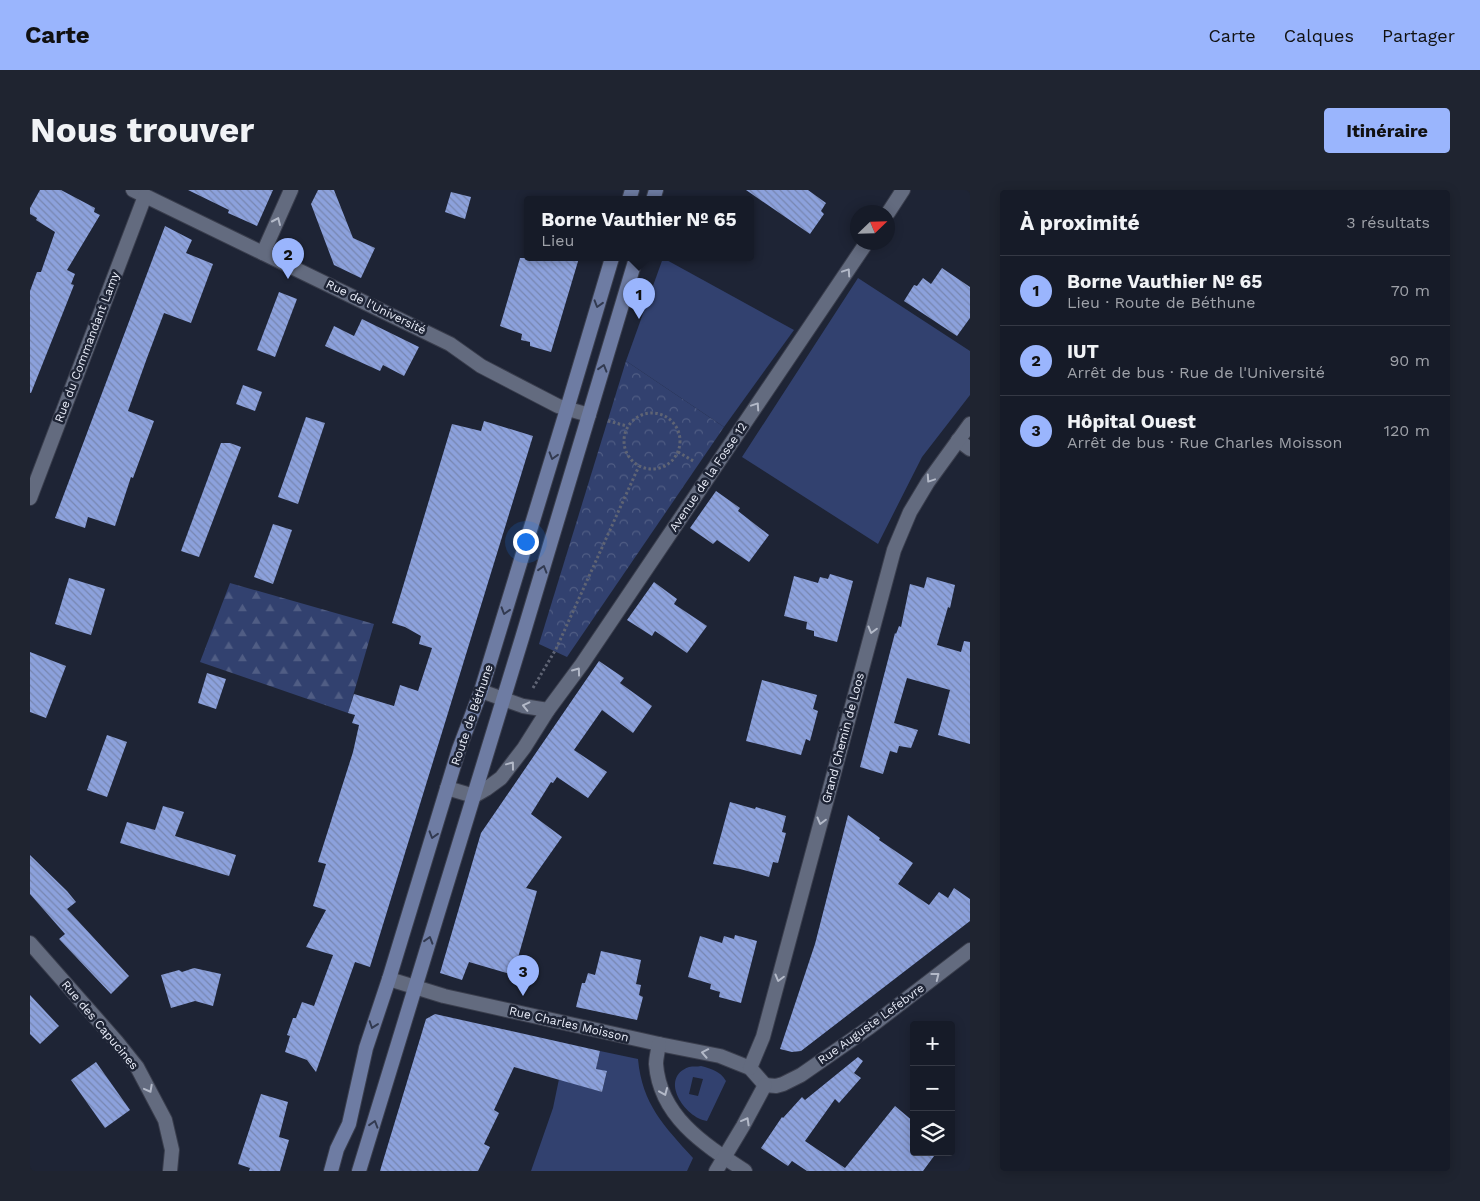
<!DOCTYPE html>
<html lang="fr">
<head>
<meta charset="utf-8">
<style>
  :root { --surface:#161b28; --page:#1f2430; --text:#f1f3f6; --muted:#9ea1a8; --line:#353945; --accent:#9ab5fd }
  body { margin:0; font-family:"Work Sans",sans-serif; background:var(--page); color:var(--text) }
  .controls { position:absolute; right:15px; bottom:15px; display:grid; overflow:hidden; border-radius:5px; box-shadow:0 2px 12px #0003 }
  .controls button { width:45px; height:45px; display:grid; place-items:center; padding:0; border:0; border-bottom:1px solid var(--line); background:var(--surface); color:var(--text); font:25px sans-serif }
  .compass { position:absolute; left:820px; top:15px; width:45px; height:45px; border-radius:50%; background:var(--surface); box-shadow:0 2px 12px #0003; rotate:67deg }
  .you { position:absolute; left:495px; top:351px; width:18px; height:18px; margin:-12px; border:4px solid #fff; border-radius:50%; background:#1a73e8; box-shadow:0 0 0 8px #1a73e833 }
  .badge { display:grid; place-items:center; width:32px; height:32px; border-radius:50%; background:var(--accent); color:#111; font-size:16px; font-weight:700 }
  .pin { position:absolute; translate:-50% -41px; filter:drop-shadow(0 1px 2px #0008) }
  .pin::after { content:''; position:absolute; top:26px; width:18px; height:15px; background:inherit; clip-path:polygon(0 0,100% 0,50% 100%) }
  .popup { position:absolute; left:494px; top:6px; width:230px; height:65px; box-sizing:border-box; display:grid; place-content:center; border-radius:5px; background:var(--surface); filter:drop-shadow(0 1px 4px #0005); font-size:16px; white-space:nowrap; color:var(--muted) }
  .popup b { font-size:19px; color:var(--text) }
  .popup::after { content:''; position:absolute; left:50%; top:100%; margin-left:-10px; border:10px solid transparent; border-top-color:var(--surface) }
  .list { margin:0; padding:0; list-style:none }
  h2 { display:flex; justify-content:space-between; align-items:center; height:65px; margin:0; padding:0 20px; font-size:21px }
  h2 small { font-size:16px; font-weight:400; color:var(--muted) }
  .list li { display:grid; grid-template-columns:32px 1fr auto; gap:15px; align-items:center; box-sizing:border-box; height:70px; padding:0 20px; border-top:1px solid var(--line) }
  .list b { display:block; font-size:19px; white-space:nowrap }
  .list p { margin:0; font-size:16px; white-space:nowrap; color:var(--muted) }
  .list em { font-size:16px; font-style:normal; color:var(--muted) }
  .icon { flex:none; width:28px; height:28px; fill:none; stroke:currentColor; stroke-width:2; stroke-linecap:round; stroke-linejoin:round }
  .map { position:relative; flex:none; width:940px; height:981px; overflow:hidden; border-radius:5px }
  header { display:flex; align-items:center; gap:30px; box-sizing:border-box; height:70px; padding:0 25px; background:var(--accent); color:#111 }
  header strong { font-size:24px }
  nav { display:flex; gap:28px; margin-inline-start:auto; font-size:18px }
  .intro { display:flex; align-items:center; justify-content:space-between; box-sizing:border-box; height:120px; padding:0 30px }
  h1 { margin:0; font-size:35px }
  .button { padding:12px 22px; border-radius:5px; background:var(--accent); color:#111; font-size:18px; font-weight:700 }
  main { display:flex; gap:30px; padding:0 30px }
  aside { flex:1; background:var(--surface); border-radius:5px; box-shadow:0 2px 12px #0003 }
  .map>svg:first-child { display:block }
  .grass { fill:#32416f; fill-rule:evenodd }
  .forest { fill:url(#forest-firs) }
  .park { fill:url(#park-crowns) }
  .building { fill:url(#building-back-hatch) }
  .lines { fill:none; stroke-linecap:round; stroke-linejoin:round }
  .minor-casing { stroke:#3a3e4d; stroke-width:16 }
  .secondary-casing { stroke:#3a3e4d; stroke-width:16 }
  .path { stroke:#5f6474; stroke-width:3; stroke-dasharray:2.5 2.5; stroke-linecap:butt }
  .minor { stroke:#636b7f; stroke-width:14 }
  .secondary { stroke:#6e7ca3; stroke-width:14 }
  .oneway { stroke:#b3b9c8 }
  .oneway2 { stroke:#323a50 }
  .labels { text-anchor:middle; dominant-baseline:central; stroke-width:5; stroke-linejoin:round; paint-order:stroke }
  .street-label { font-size:12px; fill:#e9edf9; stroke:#1e2435 }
</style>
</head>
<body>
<header>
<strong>Carte</strong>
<nav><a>Carte</a><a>Calques</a><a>Partager</a></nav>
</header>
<div class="intro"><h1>Nous trouver</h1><a class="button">Itinéraire</a></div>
<main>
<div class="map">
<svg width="940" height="981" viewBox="0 0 940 981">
  <defs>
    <pattern id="forest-firs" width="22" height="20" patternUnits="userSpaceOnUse" patternTransform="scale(1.25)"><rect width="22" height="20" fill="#32416f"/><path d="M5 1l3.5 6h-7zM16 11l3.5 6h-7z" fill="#505d84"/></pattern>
    <pattern id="park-crowns" width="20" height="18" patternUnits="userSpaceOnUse" patternTransform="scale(1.25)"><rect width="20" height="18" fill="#32416f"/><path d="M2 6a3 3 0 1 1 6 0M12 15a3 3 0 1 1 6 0" fill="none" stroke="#505d84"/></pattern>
    <pattern id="building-back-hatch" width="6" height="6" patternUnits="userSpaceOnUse" patternTransform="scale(1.25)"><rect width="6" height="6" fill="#8ca1dc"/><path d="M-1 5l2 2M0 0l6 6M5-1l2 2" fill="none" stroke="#7786b0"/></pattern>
  </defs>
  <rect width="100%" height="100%" fill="#1e2435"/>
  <g class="grass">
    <polygon points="633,68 764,140 694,237 596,171"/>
    <polygon points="828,88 940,161 940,205 892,267 848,354 712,267"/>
    <path d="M570,861L608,869C612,914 634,936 663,968L657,981H501L523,918L529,889L572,902L577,882L566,879Z"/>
    <path d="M671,876C682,879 690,881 696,891L677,931C655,928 628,888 659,877C663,876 667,877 671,876ZM663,887L673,889L668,906L659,904Z"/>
  </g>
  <polygon class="forest" points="200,393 344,434 318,523 170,472"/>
  <polygon class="park" points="596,171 694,237 537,467 509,454"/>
  <g class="building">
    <polygon points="10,0 31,0 65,18 64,22 70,25 37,80 45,84 41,94 44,95 1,203 0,203 0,101 7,82 11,82 25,42 6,30 7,28 0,24 0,18"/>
    <polygon points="158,0 243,0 227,36 198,23 199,20"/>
    <polygon points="288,0 304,0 323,48 345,58 331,88 304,75 281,14"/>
    <polygon points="716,0 778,0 796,13 791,21 794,24 780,44"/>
    <polygon points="421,2 441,7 435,29 415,22"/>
    <polygon points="135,36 162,50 156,63 183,74 161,133 134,123 117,168 98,221 124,231 103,288 101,287 85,336 58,327 55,338 25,328"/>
    <polygon points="490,68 549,68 521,162 500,156 500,152 491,150 492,144 470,136"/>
    <polygon points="912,78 940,97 940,128 927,146 874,111 884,95 887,96 893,88 901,94"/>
    <polygon points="249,102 267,109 245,167 227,160"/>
    <polygon points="332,129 389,157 374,186 353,175 350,181 295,156 304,136 324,146"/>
    <polygon points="213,195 232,202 225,221 206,214"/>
    <polygon points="276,227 295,233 268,314 248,307"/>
    <polygon points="454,231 503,246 340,777 325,772 286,882 277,870 255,862 260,846 257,845 263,828 266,828 272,812 284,816 303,765 276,757 296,720 283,716 296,674 288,672 323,562 329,535 322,533 325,525 318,523 324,504 364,516 370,495 388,501 402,458 389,454 391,446 375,437 362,433 422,234 451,241"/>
    <polygon points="191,253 200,253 211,257 169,367 151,361"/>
    <polygon points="686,301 710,318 708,321 739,345 719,372 687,350 683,354 660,338"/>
    <polygon points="243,334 262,340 243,394 224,387"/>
    <polygon points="800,384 823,391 807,452 784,446 784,441 776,439 777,432 754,426 764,386 788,393 790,387 798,389"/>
    <polygon points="897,387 925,395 920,418 918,417 907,455 931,462 934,451 940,452 940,554 908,545 920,500 877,488 864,533 888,540 881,558 869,556 867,563 860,561 853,584 830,577 865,443 866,444 869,436 871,437 880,394 894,398"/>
    <polygon points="39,388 75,399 61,445 25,434"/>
    <polygon points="624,392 647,409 644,414 677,436 657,463 625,441 622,446 597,430"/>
    <polygon points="0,462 36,476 16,528 0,522"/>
    <polygon points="569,471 594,488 590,493 622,516 603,543 572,520 544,560 577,582 558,608 527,587 523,593 521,592 501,624 532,647 496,698 507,701 483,785 439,772 432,790 410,783 451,643"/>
    <polygon points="177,483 196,489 186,519 168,513"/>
    <polygon points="732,490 787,505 783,519 788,521 780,551 776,549 771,565 716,551"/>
    <polygon points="77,545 97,552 77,607 57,600"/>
    <polygon points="700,612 725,619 726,617 756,626 752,642 756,643 748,673 743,672 739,687 710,679 683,674"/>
    <polygon points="133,616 154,622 145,646 206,665 199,686 90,653 97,632 125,640"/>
    <polygon points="818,625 850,648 849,650 883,673 868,694 899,715 909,702 918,708 924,698 940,709 940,731 771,861 762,862 750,859 785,754"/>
    <polygon points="0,665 37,701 46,712 37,719 99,786 81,804 29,749 35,744 0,704"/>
    <polygon points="705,745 727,751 711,813 689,807 690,802 680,799 681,794 658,787 670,746 692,753 694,746 704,749"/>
    <polygon points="571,761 611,770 606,794 611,795 609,805 613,807 607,830 546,817 552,793 555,793 558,783 565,785"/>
    <polygon points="164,778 191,784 183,816 165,811 141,818 131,785 149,780 152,782"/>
    <polygon points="0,805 29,836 10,854 0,844"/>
    <polygon points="405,824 570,861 566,879 577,881 572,902 484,877 464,920 469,923 454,954 460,957 448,981 350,981 396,829"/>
    <polygon points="828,867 833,871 824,883 831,888 809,913 805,909 775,951 815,978 865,916 884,932 884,962 907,962 893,981 777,981 762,971 758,976 731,958 752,927 753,928 772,907 775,910"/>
    <polygon points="66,872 100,920 75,938 41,890"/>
    <polygon points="231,904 258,912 249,947 259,950 250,981 219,981 220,978 208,974"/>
  </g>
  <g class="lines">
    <defs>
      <g id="minor">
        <polyline points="103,0 420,154 451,176 528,216 559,225"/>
        <polyline points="858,23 873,0"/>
        <polyline points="233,63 261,0"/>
        <polyline points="928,250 940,259"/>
        <polyline points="0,308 115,6"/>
        <polyline points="451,501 493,516 518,520"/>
        <polyline points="417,598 444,606 456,599 471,588 494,558 518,520 552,474 837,52"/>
        <polyline points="0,753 87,852 107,877 135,930 142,960 140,981"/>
        <polyline points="359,789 414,806 629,854 690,866 720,878 735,895"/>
        <path d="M629,854C628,861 626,868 626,874C630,927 675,955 715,981"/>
        <polyline points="720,878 733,847 864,360 880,322 898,292 940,234"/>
        <polyline points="735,895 746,896 753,894 771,885 840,837 940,760"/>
        <polyline points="686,981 713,936 735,895"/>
      </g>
      <g id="secondary">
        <polyline points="599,10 602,0"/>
        <polyline points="623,10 626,0"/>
        <polyline points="301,981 307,959 319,934 336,858 359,789 429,559 451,501 537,219 582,68"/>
        <path d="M329,981C422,677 516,373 606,68"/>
      </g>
    </defs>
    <use href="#minor" class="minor-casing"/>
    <use href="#secondary" class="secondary-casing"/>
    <g class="path">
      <circle cx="622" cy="251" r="28"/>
      <polyline points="578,231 597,236"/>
      <polyline points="648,262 665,272"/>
      <polyline points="503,498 526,459 609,276"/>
    </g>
    <use href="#minor" class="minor"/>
    <use href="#secondary" class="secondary"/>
  </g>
  <defs><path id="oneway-chevron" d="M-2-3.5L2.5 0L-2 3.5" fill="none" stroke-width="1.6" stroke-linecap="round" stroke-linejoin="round" transform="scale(1.25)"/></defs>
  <g class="oneway">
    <use href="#oneway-chevron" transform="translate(247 31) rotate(-66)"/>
    <use href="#oneway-chevron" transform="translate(817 82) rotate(-56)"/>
    <use href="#oneway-chevron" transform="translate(726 216) rotate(-56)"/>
    <use href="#oneway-chevron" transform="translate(900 289) rotate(124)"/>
    <use href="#oneway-chevron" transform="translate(842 440) rotate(105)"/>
    <use href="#oneway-chevron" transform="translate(547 481) rotate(-54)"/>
    <use href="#oneway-chevron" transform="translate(496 516) rotate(-167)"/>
    <use href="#oneway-chevron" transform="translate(481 575) rotate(-53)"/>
    <use href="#oneway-chevron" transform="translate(791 631) rotate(105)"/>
    <use href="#oneway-chevron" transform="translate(906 786) rotate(-38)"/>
    <use href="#oneway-chevron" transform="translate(749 788) rotate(105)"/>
    <use href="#oneway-chevron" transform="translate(675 863) rotate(-169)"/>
    <use href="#oneway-chevron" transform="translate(119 899) rotate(62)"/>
    <use href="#oneway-chevron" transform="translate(634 902) rotate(67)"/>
    <use href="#oneway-chevron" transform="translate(716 931) rotate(-61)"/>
  </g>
  <g class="oneway2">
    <use href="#oneway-chevron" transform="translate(568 114) rotate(107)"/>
    <use href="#oneway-chevron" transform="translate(573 178) rotate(-73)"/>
    <use href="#oneway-chevron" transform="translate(523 266) rotate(107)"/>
    <use href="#oneway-chevron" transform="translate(513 379) rotate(-73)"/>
    <use href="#oneway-chevron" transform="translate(475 421) rotate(107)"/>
    <use href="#oneway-chevron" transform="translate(403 645) rotate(107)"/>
    <use href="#oneway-chevron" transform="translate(399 750) rotate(-73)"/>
    <use href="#oneway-chevron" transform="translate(343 835) rotate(109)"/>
    <use href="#oneway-chevron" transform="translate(344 934) rotate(-73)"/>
  </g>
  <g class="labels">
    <g class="street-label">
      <text transform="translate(346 117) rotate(26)">Rue de l'Université</text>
      <text transform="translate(57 157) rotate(-69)">Rue du Commandant Lamy</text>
      <text transform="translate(678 287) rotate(-56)">Avenue de la Fosse 12</text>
      <text transform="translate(442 525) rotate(-71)">Route de Béthune</text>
      <text transform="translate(813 548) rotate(-75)">Grand Chemin de Loos</text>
      <text transform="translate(539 834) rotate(13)">Rue Charles Moisson</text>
      <text transform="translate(841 834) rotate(-36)">Rue Auguste Lefebvre</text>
      <text transform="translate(70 835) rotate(50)">Rue des Capucines</text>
    </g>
  </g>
</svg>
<div class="controls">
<button>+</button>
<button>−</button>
<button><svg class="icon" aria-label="layers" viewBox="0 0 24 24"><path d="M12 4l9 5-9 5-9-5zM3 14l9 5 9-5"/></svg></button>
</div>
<svg class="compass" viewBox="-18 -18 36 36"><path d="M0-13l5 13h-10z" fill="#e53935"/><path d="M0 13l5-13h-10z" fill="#9ea1a8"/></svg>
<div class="you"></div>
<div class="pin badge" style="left:609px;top:129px">1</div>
<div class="popup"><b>Borne Vauthier № 65</b>Lieu</div>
<div class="pin badge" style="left:258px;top:89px">2</div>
<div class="pin badge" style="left:493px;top:806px">3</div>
</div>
<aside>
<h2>À proximité<small>3 résultats</small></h2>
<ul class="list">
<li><span class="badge">1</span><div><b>Borne Vauthier № 65</b><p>Lieu · Route de Béthune</p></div><em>70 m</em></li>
<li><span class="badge">2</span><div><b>IUT</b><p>Arrêt de bus · Rue de l'Université</p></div><em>90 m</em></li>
<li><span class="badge">3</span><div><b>Hôpital Ouest</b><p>Arrêt de bus · Rue Charles Moisson</p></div><em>120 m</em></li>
</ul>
</aside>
</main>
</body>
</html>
